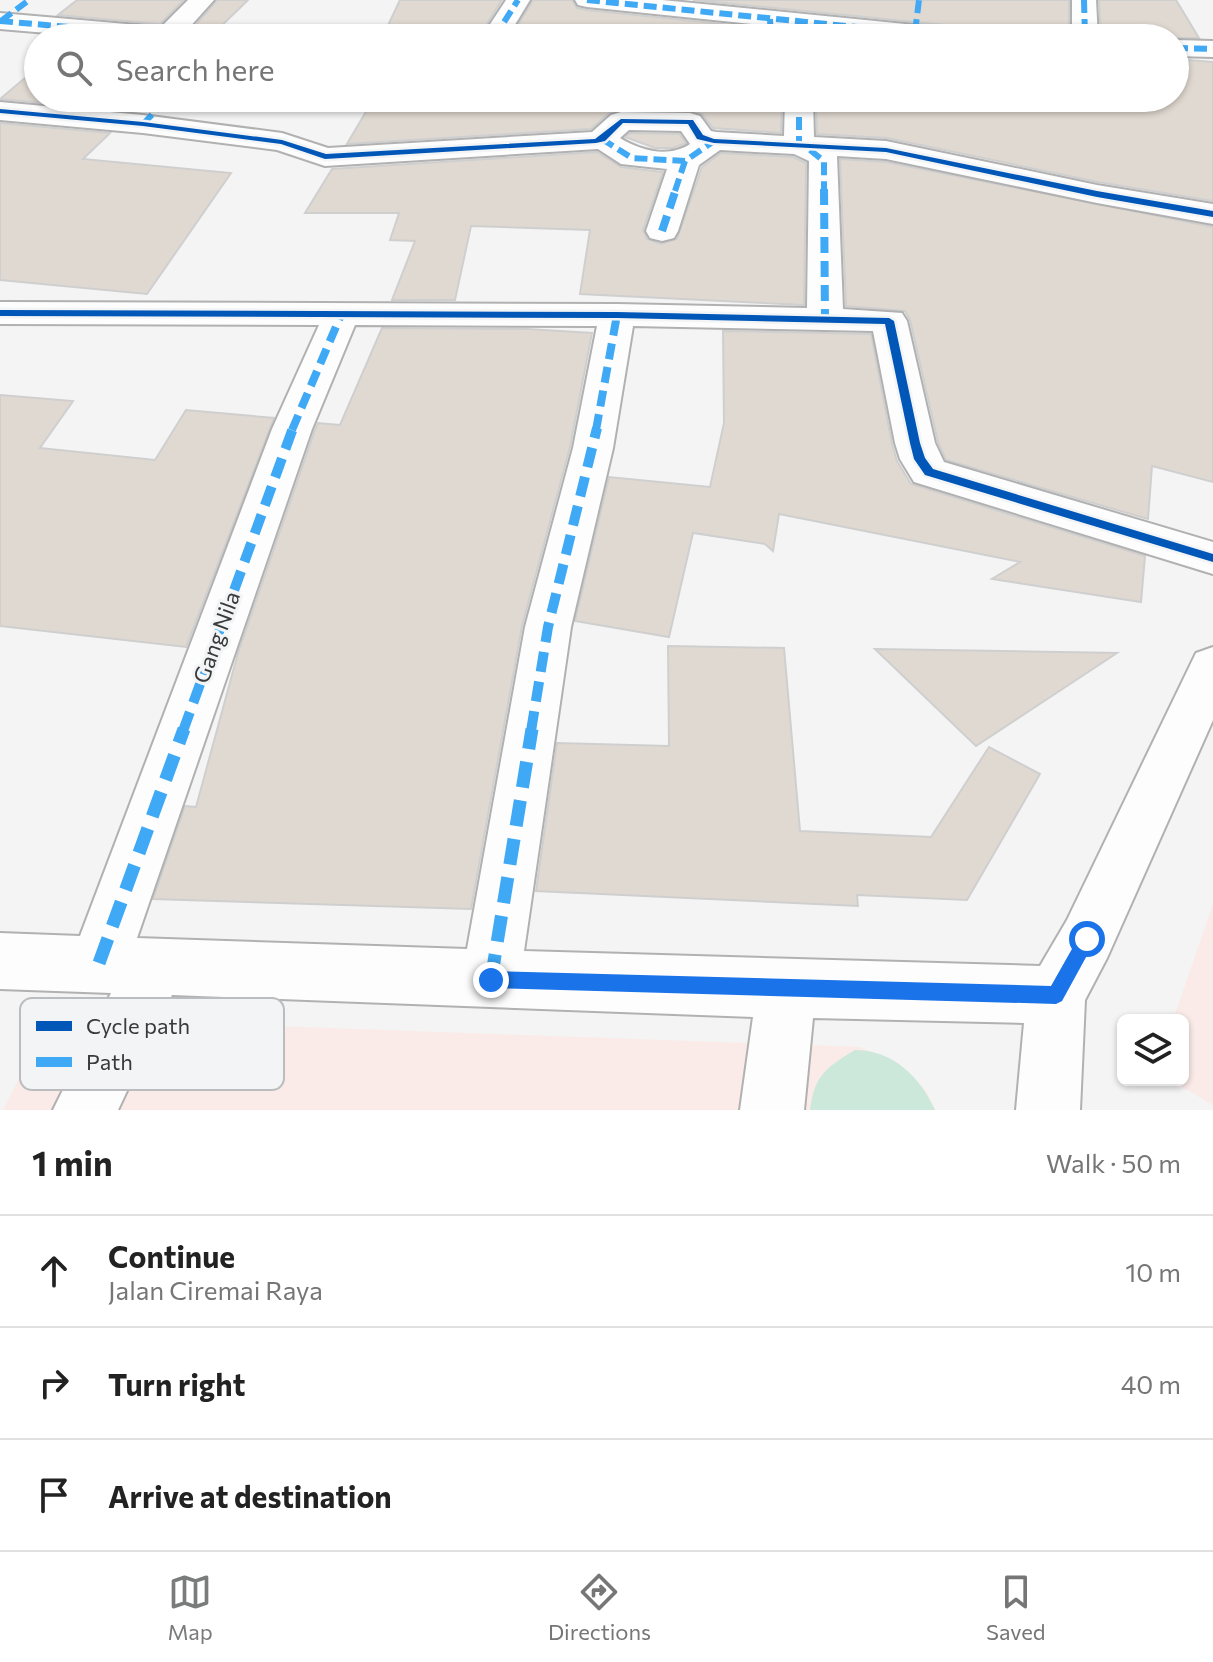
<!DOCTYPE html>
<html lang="en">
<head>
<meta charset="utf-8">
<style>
  :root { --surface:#fff; --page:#f6f6f6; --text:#222; --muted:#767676; --line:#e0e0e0; --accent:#7a7b7b }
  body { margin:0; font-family:Commissioner,sans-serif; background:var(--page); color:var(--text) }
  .controls { position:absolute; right:24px; bottom:24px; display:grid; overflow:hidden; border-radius:12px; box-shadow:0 2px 6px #0004 }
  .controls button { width:72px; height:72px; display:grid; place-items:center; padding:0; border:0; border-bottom:2px solid var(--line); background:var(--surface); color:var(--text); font:40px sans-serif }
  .stop { position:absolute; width:24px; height:24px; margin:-18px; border:6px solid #1a73e8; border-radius:50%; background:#fff }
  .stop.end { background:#1a73e8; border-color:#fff; box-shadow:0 2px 8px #0008 }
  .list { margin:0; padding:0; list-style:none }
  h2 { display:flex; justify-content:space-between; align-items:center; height:104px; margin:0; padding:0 32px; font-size:34px }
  h2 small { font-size:26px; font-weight:400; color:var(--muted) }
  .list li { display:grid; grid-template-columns:52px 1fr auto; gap:24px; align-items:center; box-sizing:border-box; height:112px; padding:0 32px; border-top:2px solid var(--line) }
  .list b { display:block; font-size:30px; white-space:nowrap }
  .list p { margin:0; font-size:26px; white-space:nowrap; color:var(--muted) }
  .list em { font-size:26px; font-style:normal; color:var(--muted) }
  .icon { flex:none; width:44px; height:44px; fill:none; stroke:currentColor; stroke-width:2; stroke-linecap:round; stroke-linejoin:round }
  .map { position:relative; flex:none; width:1213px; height:1110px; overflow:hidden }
  .search { position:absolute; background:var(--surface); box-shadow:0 2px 6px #0004; left:24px; right:24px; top:24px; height:88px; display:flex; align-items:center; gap:20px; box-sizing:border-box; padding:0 28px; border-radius:44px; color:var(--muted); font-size:30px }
  .sheet { height:440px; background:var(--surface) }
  nav { display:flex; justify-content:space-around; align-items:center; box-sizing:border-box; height:112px; border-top:2px solid var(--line); background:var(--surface); font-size:22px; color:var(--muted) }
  nav a { display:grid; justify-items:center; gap:4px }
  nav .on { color:var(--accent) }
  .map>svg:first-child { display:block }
  .commercial { fill:#faebe8 }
  .green { fill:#cce8da }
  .building { fill:#e0d9d1; stroke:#cfcfcf; stroke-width:2 }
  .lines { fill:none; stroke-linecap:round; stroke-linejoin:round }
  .minor-casing { stroke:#b1b1b1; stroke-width:4 }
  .minor { fill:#fdfdfd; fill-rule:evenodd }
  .quiet-far3 { stroke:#3fa9f5; stroke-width:6; stroke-dasharray:13 6; stroke-linecap:butt }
  .quiet-far2 { stroke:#3fa9f5; stroke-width:8; stroke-dasharray:16 8; stroke-linecap:butt }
  .quiet-far1 { stroke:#3fa9f5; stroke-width:10; stroke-dasharray:20 10; stroke-linecap:butt }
  .quiet { stroke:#3fa9f5; stroke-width:13; stroke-dasharray:26 13; stroke-linecap:butt }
  .cycleway-casing { stroke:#f3f4f5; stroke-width:5 }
  .cycleway { fill:#0057b8; fill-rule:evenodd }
  .route { fill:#1a73e8 }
  .labels { text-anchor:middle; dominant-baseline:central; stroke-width:6; stroke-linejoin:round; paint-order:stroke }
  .street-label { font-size:22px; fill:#393a3a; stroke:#f3f4f5 }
  .key { fill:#f3f4f5; stroke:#bbbcbd; stroke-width:2 }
  .key-label { font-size:22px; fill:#393a3a }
</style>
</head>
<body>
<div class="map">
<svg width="1213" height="1110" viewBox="0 0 1213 1110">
  <rect width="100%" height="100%" fill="#f4f4f4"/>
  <g class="commercial">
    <polygon points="1213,904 1213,1105 1170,1080 1183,1080 1183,1020 1173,1020"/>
    <polygon points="49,1018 860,1047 898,1063 926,1091 935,1110 3,1110"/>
  </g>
  <path class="green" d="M855,1050C893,1050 920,1077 935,1110H810C814,1075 827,1067 855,1050Z"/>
  <g class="building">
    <polygon points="77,0 184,0 160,24 58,15"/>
    <polygon points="217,0 248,0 211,36 206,29 194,27"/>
    <polygon points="400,0 502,0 478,38 382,38"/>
    <polygon points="533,0 572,0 577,8 587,10 859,38 510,38"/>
    <polygon points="693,0 1069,0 1069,38 982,38 978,30 966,27"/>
    <polygon points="1099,0 1176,0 1199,38 1101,38"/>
    <polygon points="1175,59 1213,62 1213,201 1098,182 887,138 817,134 816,98 1175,98"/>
    <polygon points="38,67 38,98 146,98 133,111 0,99"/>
    <polygon points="355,98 782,98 781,133 713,128 702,114 691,110 621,109 609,113 591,129 347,144 367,110 354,101"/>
    <polygon points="0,123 110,133 83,159 231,173 147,294 0,280"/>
    <polygon points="630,133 679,134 686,143 673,148 655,148 625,137"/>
    <polygon points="597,152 621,167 663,172 643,230 647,239 661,244 677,239 702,167 721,153 793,157 806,163 804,305 580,294 590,230 471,226 455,300 392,300 415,241 390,240 399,213 305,213 332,169"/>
    <polygon points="840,159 886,162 1213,227 1213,482 1152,466 1148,519 946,460 938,442 910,320 905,311 846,306"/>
    <polygon points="382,328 528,329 592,333 570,447 522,626 471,909 153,899 185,806 196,807 238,653 315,430 318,423 340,425"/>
    <polygon points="723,331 871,334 892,444 897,461 911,484 1145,556 1141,602 992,579 1020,562 779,514 773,551 765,544 693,533 669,637 575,621 609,477 710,487 724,423"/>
    <polygon points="0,395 73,401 40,448 155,460 186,410 274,418 186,647 0,626"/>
    <polygon points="668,646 784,648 800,831 931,837 989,747 1040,774 967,900 857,895 858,906 536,891 557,743 669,746"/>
    <polygon points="875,649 1117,653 976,746"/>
  </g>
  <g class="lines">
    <defs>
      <g id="minor">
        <polygon points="188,0 214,0 188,29 205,32 209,38 106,38 0,29 0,13 161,27"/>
        <polygon points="506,0 530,0 507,38 481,38"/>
        <polygon points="575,0 662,0 966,30 975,32 979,38 888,38 587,7 578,5"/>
        <polygon points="1072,0 1096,0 1098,38 1072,38"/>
        <polygon points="1175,40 1213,41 1213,57 1175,56"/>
        <path d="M785,98H813L814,137L886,141L1097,185L1213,204V224L1097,203L886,159L837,156L843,309L902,313L907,321L935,443L944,462L1213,542V574L914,482L900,459L895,443L873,331L633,326L613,448L571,627L524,951L1040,966L1067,920L1196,653L1213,647V720L1107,958L1085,1000L1080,1110H1016L1024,1023L813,1018L804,1110H740L753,1017L172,995L118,1110H53L111,993L0,989V933L80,936L272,429L319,325L0,324V302L617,304L807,308L809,161L794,154L720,150L699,165L678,231L674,238L662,241L650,238L646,231L667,169L621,164L598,149L325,166L277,150L143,133L0,120V102L143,115L282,133L328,148L592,132L611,115L621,112L690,113L700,116L711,131L716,132L784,136ZM629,130L681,131L690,144C669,158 641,151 620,138ZM355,325L597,326L573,448L525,627L467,949L137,938L312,429Z"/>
      </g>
    </defs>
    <use href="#minor" class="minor-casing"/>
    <use href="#minor" class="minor"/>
    <g class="quiet-far3">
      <polyline points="587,0 966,38"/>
      <polyline points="1084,0 1085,38"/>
      <polyline points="770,19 771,38"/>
      <polyline points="0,21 196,38"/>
      <polyline points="1,21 29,0"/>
      <polyline points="915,32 919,0"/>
      <polyline points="494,38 518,0"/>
      <polyline points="1175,48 1213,49"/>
      <polyline points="799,98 799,145"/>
      <polyline points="143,124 168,98"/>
      <polyline points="602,139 632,158 685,161 714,141"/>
      <polyline points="810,150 824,161 824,191"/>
      <polyline points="675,191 685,161"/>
    </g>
    <g class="quiet-far2">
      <polyline points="824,189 825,320"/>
      <polyline points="662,231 676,189"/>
      <polyline points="292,430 341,315"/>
      <polyline points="596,430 617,315"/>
    </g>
    <g class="quiet-far1">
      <polyline points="183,731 293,428"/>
      <polyline points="531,731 548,627 597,428"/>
    </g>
    <g class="quiet">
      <polyline points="99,963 184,729"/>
      <polyline points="491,980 532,729"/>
    </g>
    <defs>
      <g id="cycleway">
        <polygon points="0,109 143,122 282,140 326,154 595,139 621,119 690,120 693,120 703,135 714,139 886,148 1097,191 1213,211 1213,217 1097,197 886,152 714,143 697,139 688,124 623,123 605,141 596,143 325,159 281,144 143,126 0,113"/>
        <polygon points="0,310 617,312 889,318 894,321 920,443 925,458 933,469 1213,554 1213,562 925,475 914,459 910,443 885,324 617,318 0,316"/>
      </g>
    </defs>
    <use href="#cycleway" class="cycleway-casing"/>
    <use href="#cycleway" class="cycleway"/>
  </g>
  <polygon class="route" points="1087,931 1093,933 1096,939 1062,1001 1056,1004 491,988 485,986 482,980 485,974 491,971 1051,986 1081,933"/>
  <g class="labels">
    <g class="street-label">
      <text transform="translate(216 637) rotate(-70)">Gang Nila</text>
    </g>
  </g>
  <rect x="20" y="998" width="264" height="92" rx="12" class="key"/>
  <rect x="36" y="1021" width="36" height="10" fill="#0057b8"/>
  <rect x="36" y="1057" width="36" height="10" fill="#3fa9f5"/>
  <g class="key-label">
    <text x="86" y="1034">Cycle path</text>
    <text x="86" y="1070">Path</text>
  </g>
</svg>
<div class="controls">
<button><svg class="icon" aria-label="layers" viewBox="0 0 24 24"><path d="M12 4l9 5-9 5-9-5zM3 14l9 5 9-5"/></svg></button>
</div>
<div class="stop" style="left:1087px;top:939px"></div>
<div class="stop end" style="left:491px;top:980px"></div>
<div class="search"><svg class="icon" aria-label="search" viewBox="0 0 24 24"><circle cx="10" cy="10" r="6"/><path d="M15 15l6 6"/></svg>Search here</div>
</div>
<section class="sheet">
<h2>1 min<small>Walk · 50 m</small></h2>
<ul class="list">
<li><svg class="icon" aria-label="ahead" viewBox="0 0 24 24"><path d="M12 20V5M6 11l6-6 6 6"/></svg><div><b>Continue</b><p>Jalan Ciremai Raya</p></div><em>10 m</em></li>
<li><svg class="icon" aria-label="right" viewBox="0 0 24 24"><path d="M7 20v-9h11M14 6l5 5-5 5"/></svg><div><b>Turn right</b></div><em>40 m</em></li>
<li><svg class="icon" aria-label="arrive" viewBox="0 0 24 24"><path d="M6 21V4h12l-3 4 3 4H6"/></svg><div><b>Arrive at destination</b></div></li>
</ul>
</section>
<nav>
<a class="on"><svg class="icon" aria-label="map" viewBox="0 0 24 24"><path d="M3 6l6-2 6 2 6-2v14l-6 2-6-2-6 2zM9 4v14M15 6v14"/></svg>Map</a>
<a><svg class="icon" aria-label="directions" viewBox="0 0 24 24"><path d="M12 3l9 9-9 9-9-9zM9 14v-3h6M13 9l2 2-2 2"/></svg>Directions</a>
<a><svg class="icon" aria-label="saved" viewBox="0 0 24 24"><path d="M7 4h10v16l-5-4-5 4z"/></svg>Saved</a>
</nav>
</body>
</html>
